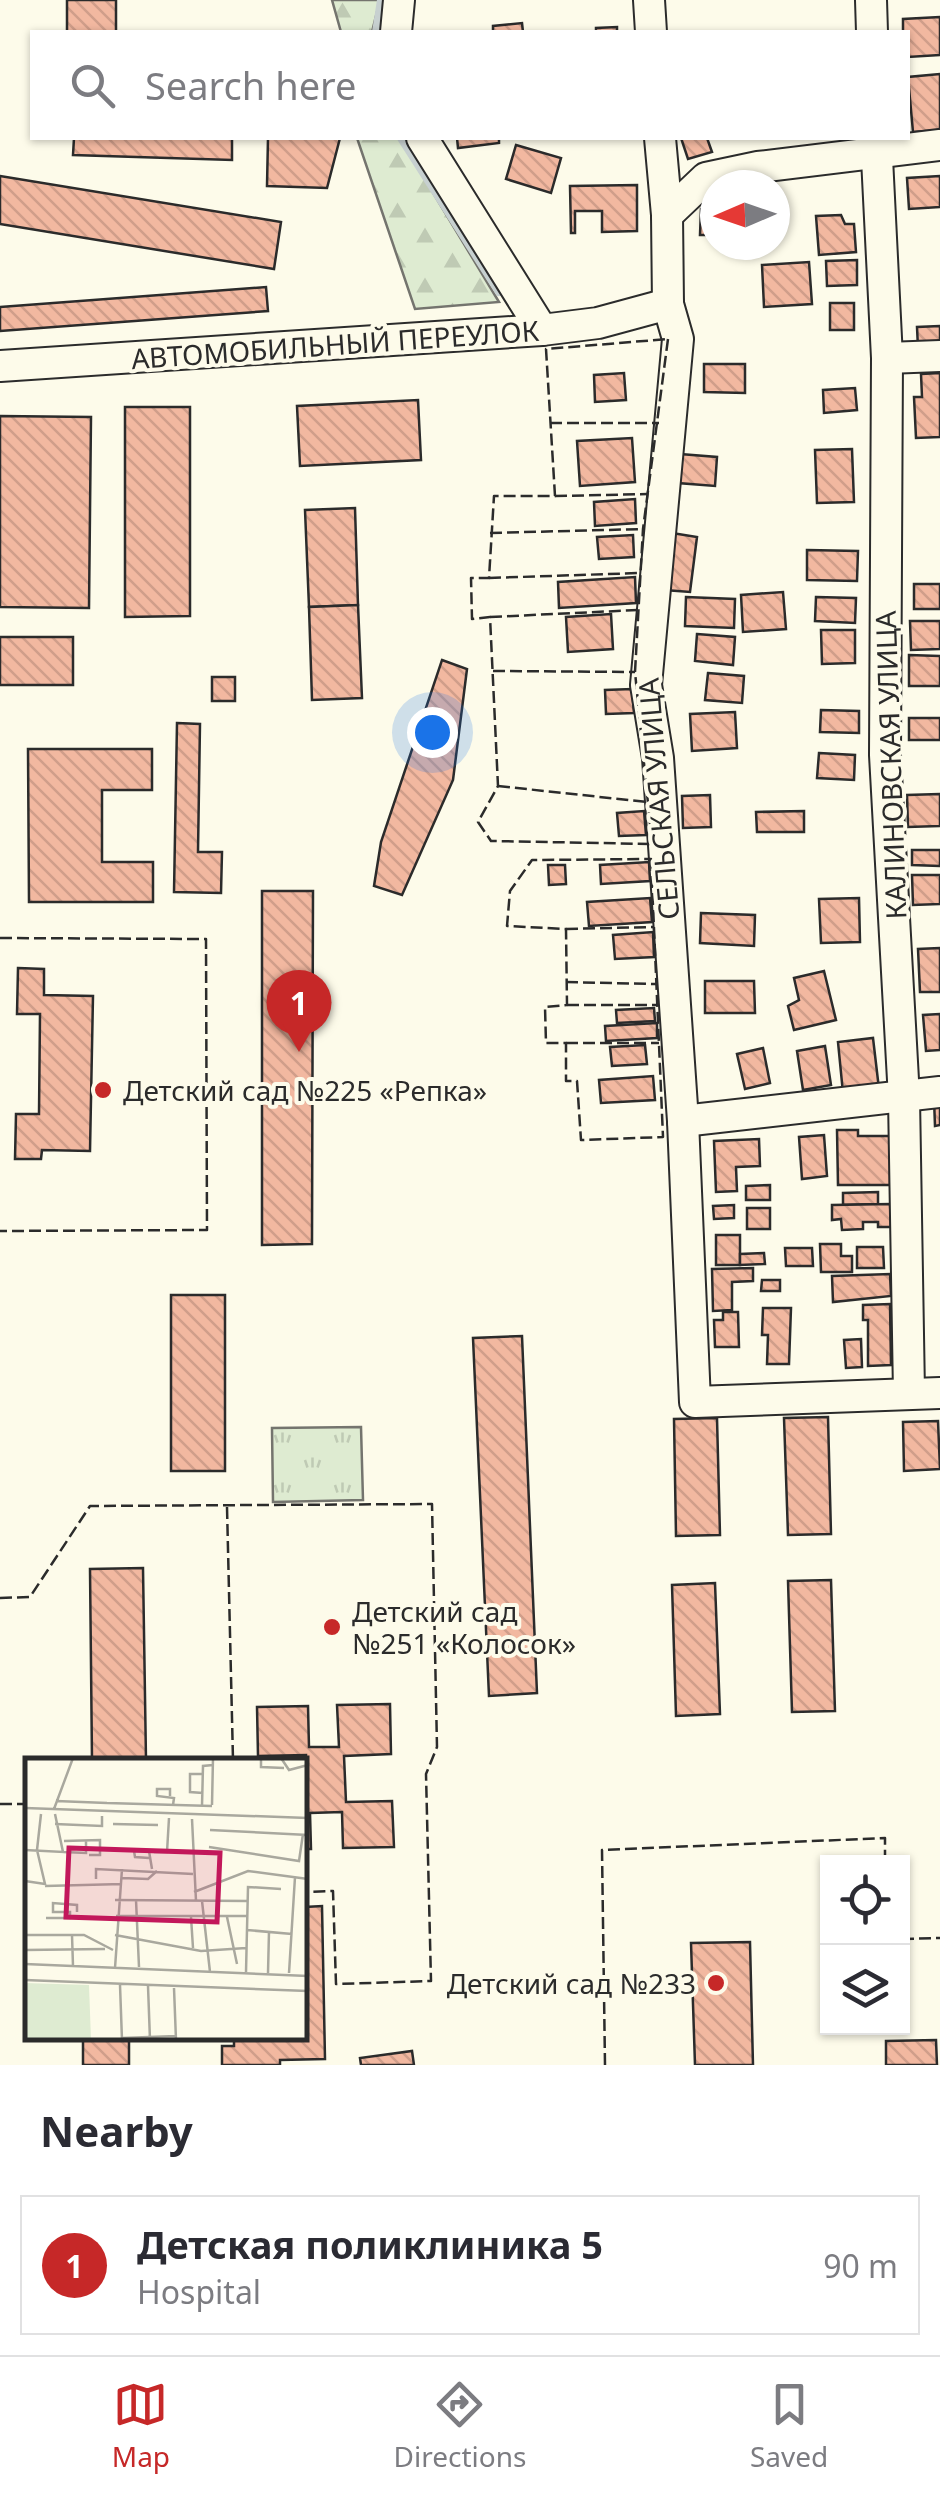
<!DOCTYPE html>
<html lang="en">
<head>
<meta charset="utf-8">
<style>
  :root { --surface:#fff; --page:#f7f7f7; --text:#2b2b33; --muted:#7c7c81; --line:#e1e1e2; --accent:#c62828 }
  body { margin:0; font-family:"Noto Sans",sans-serif; background:var(--page); color:var(--text) }
  .controls { position:absolute; right:30px; bottom:30px; display:grid; overflow:hidden; border-radius:0px; box-shadow:0 2px 8px #0004 }
  .controls button { width:90px; height:90px; display:grid; place-items:center; padding:0; border:0; border-bottom:2px solid var(--line); background:var(--surface); color:var(--text); font:50px sans-serif }
  .compass { position:absolute; left:700px; top:170px; width:90px; height:90px; border-radius:50%; background:var(--surface); box-shadow:0 2px 8px #0004; rotate:268deg }
  .you { position:absolute; left:432px; top:732px; width:35px; height:35px; margin:-25px; border:8px solid #fff; border-radius:50%; background:#1a73e8; box-shadow:0 0 0 15px #1a73e833 }
  .badge { display:grid; place-items:center; width:65px; height:65px; border-radius:50%; background:var(--accent); color:#fff; font-size:32px; font-weight:700 }
  .pin { position:absolute; translate:-50% -82px; filter:drop-shadow(0 2px 5px #0008) }
  .pin::after { content:''; position:absolute; top:52px; width:35px; height:30px; background:inherit; clip-path:polygon(0 0,100% 0,50% 100%) }
  .list { margin:0; padding:0; list-style:none }
  h2 { display:flex; justify-content:space-between; align-items:center; height:130px; margin:0; padding:0 40px; font-size:42px }
  h2 small { font-size:32px; font-weight:400; color:var(--muted) }
  .list li { display:grid; grid-template-columns:65px 1fr auto; gap:30px; align-items:center; box-sizing:border-box; height:140px; margin:0 20px 20px; padding:0 20px; border:2px solid var(--line); border-radius:0px }
  .list b { display:block; font-size:38px; white-space:nowrap }
  .list p { margin:0; font-size:32px; white-space:nowrap; color:var(--muted) }
  .list em { font-size:32px; font-style:normal; color:var(--muted) }
  .icon { flex:none; width:55px; height:55px; fill:none; stroke:currentColor; stroke-width:2; stroke-linecap:round; stroke-linejoin:round }
  .map { position:relative; flex:none; width:940px; height:2065px; overflow:hidden }
  .search { position:absolute; background:var(--surface); box-shadow:0 2px 8px #0004; left:30px; right:30px; top:30px; height:110px; display:flex; align-items:center; gap:25px; box-sizing:border-box; padding:0 35px; border-radius:0px; color:var(--muted); font-size:38px }
  .sheet { height:290px; background:var(--surface) }
  nav { display:flex; justify-content:space-around; align-items:center; box-sizing:border-box; height:140px; border-top:2px solid var(--line); background:var(--surface); font-size:28px; color:var(--muted) }
  nav a { display:grid; justify-items:center; gap:5px }
  nav .on { color:var(--accent) }
  .map>svg:first-child { display:block }
  .forest { fill:url(#forest-firs); stroke:#74746e; stroke-width:2.5 }
  .park { fill:url(#park-tufts); stroke:#74746e; stroke-width:2.5 }
  .lines { fill:none; stroke-linecap:round; stroke-linejoin:round }
  .stream { stroke:#c7d0d0; stroke-width:8 }
  .building { fill:url(#building-back-hatch); stroke:#2b2b2b; stroke-width:2.5 }
  .minor-casing { stroke:#2b2b2b; stroke-width:34 }
  .minor { stroke:#fdfbea; stroke-width:30 }
  .fence { stroke:#2b2b2b; stroke-width:2.5; stroke-dasharray:12 5; stroke-linecap:butt }
  .poi-dot { fill:#c62828; stroke:#fdfbea; stroke-width:4 }
  .labels { text-anchor:middle; dominant-baseline:central; stroke-width:8; stroke-linejoin:round; paint-order:stroke }
  .street-label { font-size:28px; fill:#2b2b2b; stroke:#fdfbea }
  .poi-label { font-size:28px; fill:#2b2b2b; stroke:#fdfbea; text-anchor:start }
  .inset-road { fill:none; stroke:#a9a89e; stroke-width:2.5 }
  .view { fill:#c2185b; fill-opacity:0.15; stroke:#c2185b; stroke-width:5 }
  .inset-edge { fill:none; stroke:#2b2b2b; stroke-width:5 }
</style>
</head>
<body>
<div class="map">
<svg width="940" height="2065" viewBox="0 0 940 2065">
  <defs>
    <pattern id="forest-firs" width="22" height="20" patternUnits="userSpaceOnUse" patternTransform="scale(2.5)"><rect width="22" height="20" fill="#deebd1"/><path d="M5 1l3.5 6h-7zM16 11l3.5 6h-7z" fill="#bfcab4"/></pattern>
    <pattern id="park-tufts" width="24" height="20" patternUnits="userSpaceOnUse" patternTransform="scale(2.5)"><rect width="24" height="20" fill="#deebd1"/><path d="M3 7l-1-3M5 7V3M7 7l1-3M15 17l-1-3M17 17v-4M19 17l1-3" fill="none" stroke="#bfcab4"/></pattern>
    <pattern id="building-back-hatch" width="6" height="6" patternUnits="userSpaceOnUse" patternTransform="scale(2.5)"><rect width="6" height="6" fill="#f2b8a0"/><path d="M-1 5l2 2M0 0l6 6M5-1l2 2" fill="none" stroke="#d09e8a"/></pattern>
  </defs>
  <rect width="100%" height="100%" fill="#fdfbea"/>
  <g class="forest">
    <polygon points="332,0 380,0 372,32 341,32"/>
    <polygon points="357,138 400,138 499,302 415,309"/>
  </g>
  <polygon class="park" points="361,1427 363,1500 273,1502 272,1428"/>
  <g class="lines">
    <g class="stream">
      <polyline points="376,32 381,0"/>
      <polyline points="401,138 499,292"/>
    </g>
  </g>
  <g class="building">
    <rect x="67" y="0" width="49" height="32"/>
    <polygon points="940,17 940,55 908,57 908,32 903,32 903,19"/>
    <polygon points="522,23 523,32 493,32 493,26"/>
    <polygon points="617,27 617,32 596,32 596,28"/>
    <polygon points="940,74 940,130 913,132 908,77"/>
    <polygon points="74,138 232,138 232,160 73,155"/>
    <polygon points="268,138 340,138 327,188 267,186"/>
    <polygon points="457,138 499,138 499,143 458,148"/>
    <polygon points="681,138 707,138 712,152 688,159"/>
    <polygon points="516,145 561,158 551,193 506,179"/>
    <polygon points="0,176 281,222 274,269 0,224"/>
    <polygon points="940,176 940,207 909,209 907,178"/>
    <polygon points="637,185 637,231 602,232 602,211 575,211 575,233 571,233 570,186"/>
    <polygon points="701,209 715,209 715,235 700,235"/>
    <polygon points="841,215 845,224 854,224 856,252 819,255 816,216"/>
    <polygon points="857,260 857,285 827,286 826,261"/>
    <polygon points="809,262 812,304 764,307 762,265"/>
    <polygon points="266,287 268,311 0,331 0,307"/>
    <rect x="830" y="303" width="24" height="27"/>
    <polygon points="940,326 940,348 918,348 917,327"/>
    <polygon points="704,364 745,364 745,393 704,392"/>
    <polygon points="624,373 626,400 595,402 594,375"/>
    <polygon points="940,373 940,437 916,438 914,397 922,397 921,374"/>
    <polygon points="855,388 857,410 824,413 823,390"/>
    <polygon points="418,400 421,460 300,466 297,406"/>
    <polygon points="125,407 190,407 190,616 125,617"/>
    <polygon points="0,416 91,417 89,608 0,607"/>
    <polygon points="632,438 635,482 580,486 577,441"/>
    <polygon points="852,449 854,502 817,503 815,450"/>
    <polygon points="680,454 717,457 715,486 678,483"/>
    <polygon points="635,499 636,523 595,526 594,502"/>
    <polygon points="355,508 358,605 309,607 305,510"/>
    <polygon points="672,533 697,537 690,592 665,590"/>
    <polygon points="633,535 634,557 599,559 597,537"/>
    <polygon points="807,550 858,551 857,581 807,580"/>
    <polygon points="635,577 636,603 559,608 558,582"/>
    <rect x="914" y="584" width="26" height="25"/>
    <polygon points="783,592 786,629 743,632 741,595"/>
    <polygon points="686,597 735,599 734,628 685,626"/>
    <polygon points="816,597 856,598 855,623 815,621"/>
    <polygon points="358,605 362,698 312,700 309,607"/>
    <polygon points="611,614 613,649 568,652 566,617"/>
    <polygon points="910,621 940,621 940,649 911,650"/>
    <polygon points="821,630 855,630 855,663 822,664"/>
    <polygon points="697,634 735,637 733,665 695,661"/>
    <rect x="0" y="637" width="73" height="48"/>
    <polygon points="909,655 940,656 940,686 909,686"/>
    <polygon points="442,660 467,669 453,780 402,895 374,886 381,842"/>
    <polygon points="708,673 744,676 742,703 705,700"/>
    <rect x="212" y="677" width="23" height="24"/>
    <polygon points="632,689 634,713 606,714 605,690"/>
    <polygon points="821,710 859,711 859,733 820,732"/>
    <polygon points="735,712 737,748 692,751 690,714"/>
    <rect x="909" y="718" width="31" height="22"/>
    <polygon points="177,723 200,724 198,852 222,852 221,893 174,892"/>
    <polygon points="28,749 152,749 152,790 102,790 102,862 153,862 153,902 29,902"/>
    <polygon points="819,753 855,755 854,780 817,778"/>
    <polygon points="940,794 940,826 908,827 907,795"/>
    <polygon points="710,795 711,827 683,828 682,796"/>
    <polygon points="644,811 646,835 619,836 617,813"/>
    <polygon points="804,811 804,832 757,832 756,812"/>
    <polygon points="912,850 940,850 940,866 912,865"/>
    <polygon points="649,862 650,881 601,884 600,865"/>
    <polygon points="548,865 565,865 566,884 549,885"/>
    <polygon points="912,875 940,875 940,904 913,905"/>
    <polygon points="262,891 313,891 312,1244 262,1245"/>
    <polygon points="650,898 652,922 589,926 587,902"/>
    <polygon points="859,898 860,942 821,943 819,899"/>
    <polygon points="701,913 755,915 754,946 700,943"/>
    <polygon points="653,932 654,957 615,959 613,935"/>
    <polygon points="940,948 940,992 920,992 918,949"/>
    <polygon points="18,968 44,969 44,995 93,996 90,1151 42,1150 41,1159 15,1159 16,1114 39,1114 40,1014 17,1014"/>
    <polygon points="824,971 836,1020 794,1030 788,1006 799,1000 794,978"/>
    <polygon points="705,981 754,981 755,1013 705,1013"/>
    <polygon points="654,1008 655,1021 617,1023 616,1010"/>
    <polygon points="940,1014 940,1050 926,1051 923,1015"/>
    <polygon points="657,1023 657,1038 606,1041 605,1026"/>
    <polygon points="873,1038 879,1089 843,1093 838,1042"/>
    <polygon points="645,1045 647,1064 612,1066 610,1047"/>
    <polygon points="825,1046 831,1085 803,1090 797,1051"/>
    <polygon points="763,1048 770,1083 745,1089 737,1054"/>
    <polygon points="653,1076 655,1100 601,1103 599,1080"/>
    <polygon points="934,1099 940,1099 940,1125 935,1126"/>
    <polygon points="837,1130 858,1130 858,1136 890,1136 890,1185 838,1185"/>
    <polygon points="824,1135 827,1176 802,1179 799,1137"/>
    <polygon points="759,1139 760,1166 736,1167 737,1191 716,1192 714,1141"/>
    <polygon points="770,1185 770,1200 746,1200 746,1186"/>
    <polygon points="878,1192 878,1204 843,1205 843,1193"/>
    <polygon points="890,1204 891,1227 878,1227 878,1222 863,1222 863,1229 842,1230 841,1219 832,1220 832,1205"/>
    <polygon points="734,1205 734,1218 714,1219 713,1206"/>
    <rect x="747" y="1208" width="23" height="21"/>
    <rect x="716" y="1235" width="24" height="30"/>
    <polygon points="820,1244 841,1244 841,1256 852,1256 852,1272 821,1272"/>
    <polygon points="857,1247 883,1247 884,1268 857,1268"/>
    <polygon points="785,1248 812,1248 813,1266 786,1266"/>
    <polygon points="764,1253 765,1264 740,1265 740,1254"/>
    <polygon points="753,1268 753,1281 732,1282 732,1310 713,1311 712,1269"/>
    <polygon points="890,1274 891,1296 833,1302 832,1276"/>
    <polygon points="762,1280 780,1280 780,1291 761,1291"/>
    <rect x="171" y="1295" width="54" height="176"/>
    <polygon points="890,1304 891,1365 868,1366 868,1320 863,1320 863,1305"/>
    <polygon points="763,1308 791,1308 789,1364 767,1364 768,1335 762,1335"/>
    <polygon points="723,1312 738,1312 739,1347 715,1347 714,1320 723,1320"/>
    <polygon points="522,1336 537,1693 489,1696 473,1338"/>
    <polygon points="861,1339 862,1367 846,1368 844,1340"/>
    <polygon points="828,1417 831,1534 788,1535 784,1418"/>
    <polygon points="717,1418 720,1535 676,1536 674,1419"/>
    <polygon points="938,1421 940,1469 904,1471 903,1422"/>
    <polygon points="143,1568 146,1760 92,1760 90,1569"/>
    <polygon points="831,1580 835,1711 792,1712 788,1581"/>
    <polygon points="715,1583 720,1714 676,1716 672,1585"/>
    <polygon points="390,1704 391,1754 344,1756 346,1802 392,1801 394,1847 343,1848 342,1812 310,1813 311,1849 305,1849 306,1755 258,1756 257,1707 308,1706 309,1747 339,1747 337,1705"/>
    <polygon points="322,1906 325,2059 280,2060 280,2065 222,2065 222,2046 234,2046 234,2038 305,2038 305,1907"/>
    <polygon points="750,1942 753,2065 695,2065 691,1943"/>
    <rect x="83" y="2038" width="46" height="27"/>
    <polygon points="936,2040 937,2065 886,2065 886,2041"/>
    <polygon points="412,2051 414,2065 361,2065 360,2058"/>
  </g>
  <g class="lines">
    <defs>
      <g id="minor">
        <polyline points="649,0 651,32"/>
        <polyline points="871,0 872,32"/>
        <polyline points="396,32 399,0"/>
        <polyline points="422,138 542,330"/>
        <polyline points="660,138 667,215 668,304 678,339 646,685 658,758 683,1121 695,1402 940,1393"/>
        <polyline points="876,138 887,358 885,755 904,1098 909,1393"/>
        <polyline points="667,215 706,178 758,167 940,145"/>
        <polyline points="887,358 940,356"/>
        <polyline points="0,366 542,330 598,323 668,304"/>
        <polyline points="683,1121 940,1092"/>
      </g>
    </defs>
    <use href="#minor" class="minor-casing"/>
    <use href="#minor" class="minor"/>
    <g class="fence">
      <polygon points="668,339 643,529 635,672 652,844 491,841 478,822 498,786 490,617 472,619 471,578 489,578 494,496 555,496 546,349"/>
      <polyline points="550,423 659,423"/>
      <polyline points="555,496 648,494"/>
      <polyline points="490,533 643,529"/>
      <polyline points="489,578 640,573"/>
      <polyline points="490,617 638,610"/>
      <polyline points="493,671 635,672"/>
      <polyline points="498,786 647,802"/>
      <polygon points="651,859 663,1137 581,1140 577,1081 566,1081 566,1043 546,1043 545,1007 567,1005 566,929 507,926 510,891 532,860"/>
      <polyline points="566,929 654,927"/>
      <polyline points="0,938 206,939 207,1230 0,1231"/>
      <polyline points="566,982 656,984"/>
      <polyline points="567,1005 658,1005"/>
      <polyline points="566,1043 659,1043"/>
      <polyline points="227,1507 233,1760"/>
      <polyline points="0,1598 30,1597 90,1506 432,1504 437,1747 426,1774 431,1981 336,1984 333,1891 305,1892"/>
      <polyline points="0,1804 28,1804"/>
      <polyline points="902,1939 940,1938"/>
      <polyline points="605,2065 602,1850 885,1838 885,1862"/>
    </g>
  </g>
  <g class="poi-dot">
    <circle cx="103" cy="1090" r="10"/>
    <circle cx="332" cy="1627" r="10"/>
    <circle cx="716" cy="1983" r="10"/>
  </g>
  <g class="labels">
    <g class="street-label">
      <text transform="translate(335 344) rotate(-4)">АВТОМОБИЛЬНЫЙ ПЕРЕУЛОК</text>
      <text transform="translate(890 765) rotate(-92)">КАЛИНОВСКАЯ УЛИЦА</text>
      <text transform="translate(658 799) rotate(-95)">СЕЛЬСКАЯ УЛИЦА</text>
    </g>
    <g class="poi-label">
      <text x="123" y="1090">Детский сад №225 «Репка»</text>
      <text x="352" y="1611">Детский сад<tspan x="352" dy="32">№251 «Колосок»</tspan></text>
      <text x="696" y="1983" text-anchor="end">Детский сад №233</text>
    </g>
  </g>
  <g transform="translate(25 1758)">
    <rect width="282" height="282" fill="#fdfbea"/>
    <path d="M0,225L64,227L66,282H0Z" fill="#deebd1"/>
    <path class="inset-road" d="M236,0V9L259,10M256,0L264,12L283,7M178,35L165,34V16H178M145,38V31H132V38L149,40L148,47M31,43L82,45M82,45L187,48M187,47L188,0M177,48L178,8L188,7M0,50L283,60M29,51L48,0M167,61L171,143M30,66L77,68V58M88,66L133,67M185,72L283,77M39,83L75,82V97H64M184,89L274,103L278,76M0,92L38,94L30,56M38,94L61,95V82M129,94H142L144,60M124,100L110,99L109,93H124L127,111M97,120L123,121L132,113M71,121V111L168,116M0,123L20,126L12,92L16,56M20,128L97,126M169,134L223,113L283,121M90,142L223,143M111,142L114,209M177,143L185,214M91,158H222M166,159L168,190M202,159L212,206M21,160H45V154H28V145L52,147V154M222,172L267,176M0,177H59L88,192M47,177L48,208M90,177L176,193L221,190M0,192L80,191M0,206L283,218M90,210L97,111M221,214L223,129L256,131M243,215L244,173M264,215L270,119M0,222L283,233M95,227L97,282M123,228L125,282M149,230L151,282M97,280L151,278"/>
    <path class="view" d="M44,90L195,95L192,164L41,159Z"/>
    <rect width="282" height="282" class="inset-edge"/>
  </g>
</svg>
<div class="controls">
<button><svg class="icon" aria-label="locate" viewBox="0 0 24 24"><circle cx="12" cy="12" r="6"/><path d="M12 2v4M12 18v4M2 12h4M18 12h4"/></svg></button>
<button><svg class="icon" aria-label="layers" viewBox="0 0 24 24"><path d="M12 4l9 5-9 5-9-5zM3 14l9 5 9-5"/></svg></button>
</div>
<svg class="compass" viewBox="-18 -18 36 36"><path d="M0-13l5 13h-10z" fill="#e53935"/><path d="M0 13l5-13h-10z" fill="#7c7c81"/></svg>
<div class="you"></div>
<div class="pin badge" style="left:299px;top:1052px">1</div>
<div class="search"><svg class="icon" aria-label="search" viewBox="0 0 24 24"><circle cx="10" cy="10" r="6"/><path d="M15 15l6 6"/></svg>Search here</div>
</div>
<section class="sheet">
<h2>Nearby<small></small></h2>
<ul class="list">
<li><span class="badge">1</span><div><b>Детская поликлиника 5</b><p>Hospital</p></div><em>90 m</em></li>
</ul>
</section>
<nav>
<a class="on"><svg class="icon" aria-label="map" viewBox="0 0 24 24"><path d="M3 6l6-2 6 2 6-2v14l-6 2-6-2-6 2zM9 4v14M15 6v14"/></svg>Map</a>
<a><svg class="icon" aria-label="directions" viewBox="0 0 24 24"><path d="M12 3l9 9-9 9-9-9zM9 14v-3h6M13 9l2 2-2 2"/></svg>Directions</a>
<a><svg class="icon" aria-label="saved" viewBox="0 0 24 24"><path d="M7 4h10v16l-5-4-5 4z"/></svg>Saved</a>
</nav>
</body>
</html>
